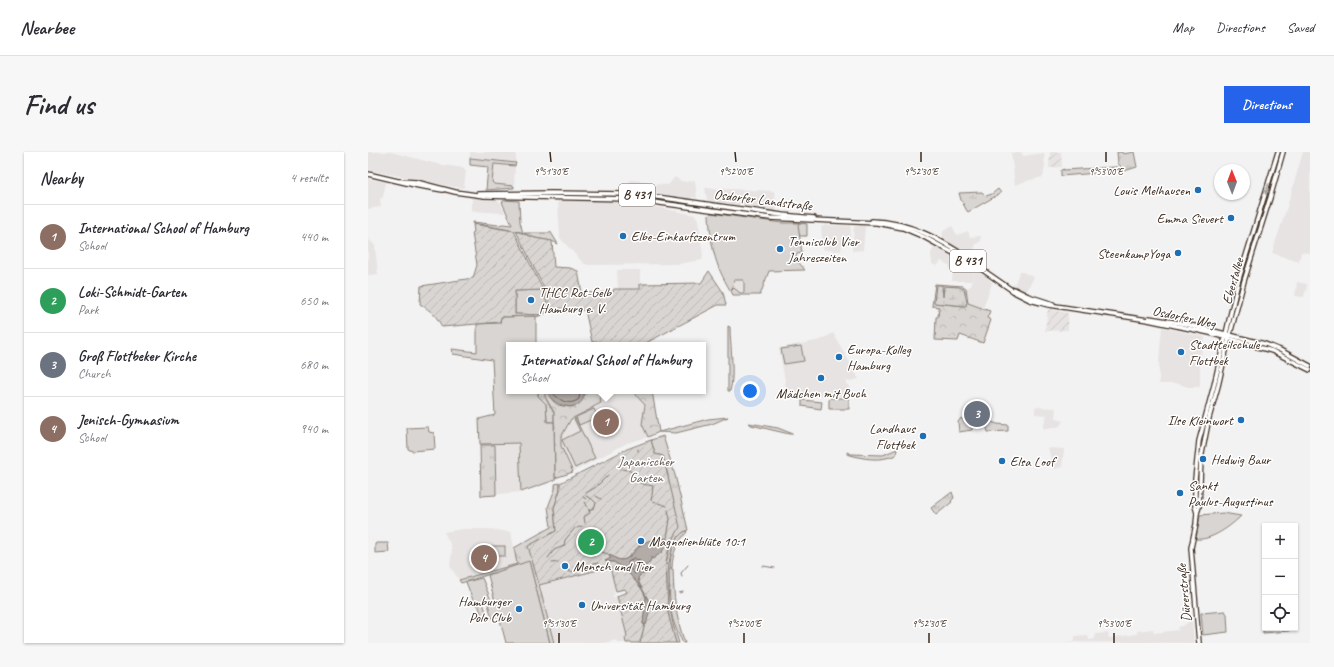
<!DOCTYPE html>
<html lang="en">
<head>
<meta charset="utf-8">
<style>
  :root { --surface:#fff; --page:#f7f7f7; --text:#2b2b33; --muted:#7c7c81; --line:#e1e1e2; --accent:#2563eb }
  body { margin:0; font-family:Caveat,sans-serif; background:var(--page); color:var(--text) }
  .controls { position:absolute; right:12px; bottom:12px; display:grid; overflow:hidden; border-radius:0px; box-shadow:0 1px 3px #0004 }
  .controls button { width:36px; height:36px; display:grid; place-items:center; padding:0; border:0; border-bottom:1px solid var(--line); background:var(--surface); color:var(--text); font:20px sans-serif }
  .compass { position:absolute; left:846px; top:12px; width:36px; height:36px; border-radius:50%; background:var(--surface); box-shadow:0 1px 3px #0004; rotate:359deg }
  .you { position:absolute; left:382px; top:239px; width:14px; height:14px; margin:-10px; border:3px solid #fff; border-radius:50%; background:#1a73e8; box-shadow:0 0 0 6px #1a73e833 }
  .badge { display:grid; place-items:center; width:26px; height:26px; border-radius:50%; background:var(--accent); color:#fff; font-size:13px; font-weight:700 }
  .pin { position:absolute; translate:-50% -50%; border:2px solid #fff; box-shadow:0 1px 4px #0006 }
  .popup { position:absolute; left:138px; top:190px; width:200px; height:52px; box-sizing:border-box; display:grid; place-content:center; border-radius:0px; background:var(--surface); filter:drop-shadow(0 1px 3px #0005); font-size:13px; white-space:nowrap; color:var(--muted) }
  .popup b { font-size:15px; color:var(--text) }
  .popup::after { content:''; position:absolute; left:50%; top:100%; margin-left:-8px; border:8px solid transparent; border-top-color:var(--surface) }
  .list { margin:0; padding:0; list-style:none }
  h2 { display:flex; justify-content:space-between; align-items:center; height:52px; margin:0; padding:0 16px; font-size:17px }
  h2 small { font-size:13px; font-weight:400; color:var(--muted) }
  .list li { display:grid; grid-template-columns:26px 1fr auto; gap:12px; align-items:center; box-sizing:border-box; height:64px; padding:0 16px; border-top:1px solid var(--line) }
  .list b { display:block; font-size:15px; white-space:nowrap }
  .list p { margin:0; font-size:13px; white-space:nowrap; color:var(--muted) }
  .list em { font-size:13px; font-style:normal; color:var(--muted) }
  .icon { flex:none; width:22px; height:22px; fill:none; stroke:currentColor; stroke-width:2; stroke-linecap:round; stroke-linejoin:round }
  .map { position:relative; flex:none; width:942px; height:491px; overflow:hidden; border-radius:0px }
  header { display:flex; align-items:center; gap:24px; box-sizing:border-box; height:56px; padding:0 20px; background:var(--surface); border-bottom:1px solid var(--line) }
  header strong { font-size:19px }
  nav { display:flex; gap:22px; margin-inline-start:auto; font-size:14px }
  .intro { display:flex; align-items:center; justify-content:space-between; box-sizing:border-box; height:96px; padding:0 24px }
  h1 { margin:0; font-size:28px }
  .button { padding:10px 18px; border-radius:0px; background:var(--accent); color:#fff; font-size:14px; font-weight:700 }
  main { display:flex; gap:24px; padding:0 24px }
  aside { flex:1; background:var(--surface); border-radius:0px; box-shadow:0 1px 3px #0004 }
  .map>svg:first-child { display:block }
  .built { fill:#e6e3e2 }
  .industrial { fill:url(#industrial-furrows) }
  .grass { fill:url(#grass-tufts); stroke:#8a8078 }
  .forest { fill:url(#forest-crowns); stroke:#8a8078; fill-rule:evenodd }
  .wetland { fill:url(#wetland-marsh); stroke:#8a8078 }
  .park { fill:#d8d5d2; stroke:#8a8078 }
  .garden { fill:url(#garden-furrows); stroke:#8a8078; fill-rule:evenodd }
  .water { fill:#b2aba7; stroke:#827770 }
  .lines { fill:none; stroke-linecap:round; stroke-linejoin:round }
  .shore { stroke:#6b5e55; stroke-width:1 }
  .stream { stroke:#827770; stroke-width:1 }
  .major-casing { stroke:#3b2a1e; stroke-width:6 }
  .major { stroke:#fff; stroke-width:3.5 }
  .oneway { fill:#a79f9a }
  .ticks { fill:none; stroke:#3b2a1e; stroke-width:1.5 }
  .poi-dot { fill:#1f6fb2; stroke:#fff; stroke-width:1.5 }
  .labels { text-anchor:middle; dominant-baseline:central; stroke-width:3; stroke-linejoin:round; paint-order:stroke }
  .shield { fill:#fff; stroke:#766a62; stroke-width:1 }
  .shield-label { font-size:13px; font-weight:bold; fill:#3b2a1e }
  .poi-label { font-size:14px; fill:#3b2a1e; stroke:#fff; text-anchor:start }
  .street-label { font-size:14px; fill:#3b2a1e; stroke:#fff }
  .park-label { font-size:14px; fill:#62554b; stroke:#fff }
  .ticks-label { font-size:10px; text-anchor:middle; fill:#3b2a1e; stroke:#fff; stroke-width:3; stroke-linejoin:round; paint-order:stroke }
</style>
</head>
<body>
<header>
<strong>Nearbee</strong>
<nav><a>Map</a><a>Directions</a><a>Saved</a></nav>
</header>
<div class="intro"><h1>Find us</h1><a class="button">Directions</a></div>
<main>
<aside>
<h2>Nearby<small>4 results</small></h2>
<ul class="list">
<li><span class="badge" style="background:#8d6e63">1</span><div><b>International School of Hamburg</b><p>School</p></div><em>440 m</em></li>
<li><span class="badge" style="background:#2e9e5b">2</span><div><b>Loki-Schmidt-Garten</b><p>Park</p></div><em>650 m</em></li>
<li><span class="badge" style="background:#6b7280">3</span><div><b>Groß Flottbeker Kirche</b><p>Church</p></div><em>680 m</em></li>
<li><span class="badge" style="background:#8d6e63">4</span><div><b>Jenisch-Gymnasium</b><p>School</p></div><em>940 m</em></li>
</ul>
</aside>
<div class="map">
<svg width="942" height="491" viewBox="0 0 942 491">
  <defs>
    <pattern id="industrial-furrows" width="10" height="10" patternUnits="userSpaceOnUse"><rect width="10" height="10" fill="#e6e3e2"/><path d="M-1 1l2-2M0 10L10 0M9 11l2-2" fill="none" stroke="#c6c3c1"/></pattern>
    <pattern id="grass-tufts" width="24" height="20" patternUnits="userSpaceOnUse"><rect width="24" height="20" fill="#d8d5d2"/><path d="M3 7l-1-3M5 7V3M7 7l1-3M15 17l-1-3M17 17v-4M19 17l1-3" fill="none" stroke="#bab7b4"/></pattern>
    <pattern id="forest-crowns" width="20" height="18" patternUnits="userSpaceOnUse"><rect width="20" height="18" fill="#d8d5d2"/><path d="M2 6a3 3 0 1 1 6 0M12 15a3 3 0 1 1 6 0" fill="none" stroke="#bab7b4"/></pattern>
    <pattern id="wetland-marsh" width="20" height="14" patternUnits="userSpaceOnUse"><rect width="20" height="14" fill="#d8d5d2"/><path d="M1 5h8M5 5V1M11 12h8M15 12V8" fill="none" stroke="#bab7b4"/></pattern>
    <pattern id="garden-furrows" width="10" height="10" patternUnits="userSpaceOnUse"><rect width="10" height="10" fill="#d8d5d2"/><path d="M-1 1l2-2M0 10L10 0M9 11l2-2" fill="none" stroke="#bab7b4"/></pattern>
  </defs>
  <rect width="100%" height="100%" fill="#f3f2f2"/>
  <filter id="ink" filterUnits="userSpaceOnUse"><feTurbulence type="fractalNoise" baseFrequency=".025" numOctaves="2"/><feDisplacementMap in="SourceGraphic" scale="8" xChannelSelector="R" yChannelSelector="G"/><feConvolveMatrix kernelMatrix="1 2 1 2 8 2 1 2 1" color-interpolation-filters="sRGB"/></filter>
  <g filter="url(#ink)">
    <g class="built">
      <polygon points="0,0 23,0 69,12 95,16 98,18 96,35 95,36 87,35 0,18"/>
      <polygon points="102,0 148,0 148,11 102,6"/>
      <polygon points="652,0 654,1 655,4 676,1 677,14 675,25 662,28 647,33 643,1"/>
      <polygon points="935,0 942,0 942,101 933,100 931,110 904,101 919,55"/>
      <polygon points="126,12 147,14 146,34 126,32 124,30"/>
      <polygon points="307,25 313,29 318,30 327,28 329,46 324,45 323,47 283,40 289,32 300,33"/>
      <polygon points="0,27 18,30 15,45 12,47 13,55 0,57"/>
      <polygon points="262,28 280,29 280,36 278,38 261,38"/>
      <polygon points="337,36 406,39 409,59 339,48"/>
      <polygon points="104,46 129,48 132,50 137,61 104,59"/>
      <polygon points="190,49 243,49 283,54 327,63 330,67 335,104 334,108 310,112 220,113 215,111 192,86"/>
      <polygon points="458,73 482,74 483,76 481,93 474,92 473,99 457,98 455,97 453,75"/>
      <polygon points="486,74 497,74 495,98 484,99"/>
      <polygon points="584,74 589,83 600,79 602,85 613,84 613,89 608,92 604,104 574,87 575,79"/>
      <polygon points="0,86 7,94 10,122 0,123"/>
      <polygon points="566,95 605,115 607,118 604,129 584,129 585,117 581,116 582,114 573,109 569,114 564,112 563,101"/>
      <polygon points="249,118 272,118 272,137 250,137"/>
      <polygon points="607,118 618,124 624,131 615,156 600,151 597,137 603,134"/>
      <polygon points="652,119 666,125 658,140 646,133"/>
      <polygon points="366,128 375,128 376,130 376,141 372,141 365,137 363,139"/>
      <polygon points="929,130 939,132 938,140 937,140 936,145 927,144"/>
      <polygon points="794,175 837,185 832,207 832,235 820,235 811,232 791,232 791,209"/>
      <polygon points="465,181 491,227 478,230 487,243 446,245 419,240 411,196 453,188"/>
      <polygon points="231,239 264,239 277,253 274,272 280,285 259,291 205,320 193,294 193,285 203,267 225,256 225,255 233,251"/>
      <polygon points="667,255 688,256 687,266 695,269 692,274 681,277 675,276 679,263 667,262"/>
      <polygon points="151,291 153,340 113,344 112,292"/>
      <polygon points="680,296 696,297 694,315 686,317"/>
      <polygon points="95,377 119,377 143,380 149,412 91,428 82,414 84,400 83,394 76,380"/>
      <polygon points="242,415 248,439 246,438 245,440 248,442 245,443 246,446 248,445 249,443 260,485 257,486 258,491 250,491 249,488 237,491 186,491 171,433"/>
      <polygon points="824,467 826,491 695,490 707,489 707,484 720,483 721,488 727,487 727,482 740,481 741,486 769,482 769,479 785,477 786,481 811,478 810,475 815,474"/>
    </g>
    <g class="industrial">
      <polygon points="682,0 693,0 694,15 681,16"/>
      <polygon points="680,157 700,161 700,178 677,179"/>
    </g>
    <g class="grass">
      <polygon points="749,0 754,0 755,2 766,0 769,15 756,19 750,11"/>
      <polygon points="911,1 913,2 900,48 885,93 883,92"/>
      <polygon points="748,14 752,16 753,19 693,24 693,18 696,17 695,18 747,15"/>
      <polygon points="630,37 633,41 600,60 599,59 593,48 591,41 614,40 618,44 624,42"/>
      <polygon points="431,71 439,72 439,84 431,84 429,73"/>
      <polygon points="880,99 883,100 873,131 862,179 859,178 862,165"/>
      <path d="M360,174L362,175C362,191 367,224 362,239H360Z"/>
      <path d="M170,239H177C177,248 181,253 186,260V270H179L178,252L170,244Z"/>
      <polygon points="360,265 344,272 308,281 291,280 340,267"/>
      <path d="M295,284L307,323L320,378C294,387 299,445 304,467C305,475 309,483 311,491H308C298,460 291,415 306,386L300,323L295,304L287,302L283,288Z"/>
      <polygon points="112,293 127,293 128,343 113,344"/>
      <polygon points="192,331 192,337 186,356 188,379 161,394 186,491 182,491 161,410 93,431 91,428 149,412 146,396 183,375 180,355 187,337 187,332"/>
      <polygon points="584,340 586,346 583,349 584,350 568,363 563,356"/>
      <path d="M318,379L319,380C308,392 305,400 304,416H302C302,404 305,384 318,379Z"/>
      <path d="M301,417H305C306,446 307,463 317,491H315C312,485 309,480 307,474C300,456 302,436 301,417Z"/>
    </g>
    <g class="forest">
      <path d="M567,132L595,134L598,136L600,151L622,159L619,166L623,168L615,191L592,183L590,189L567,188L568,165H570L571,155L564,154ZM574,145H576L596,154L566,151Z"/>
      <polygon points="177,239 179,239 185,249 190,253 201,255 206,254 217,243 216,239 231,239 233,251 225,255 225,256 203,267 193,285 193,294 205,320 187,326 186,260 177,245"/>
      <polygon points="264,239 284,239 291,280 280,285 274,272 277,253"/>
      <polygon points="381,271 410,276 425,282 421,282 383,273"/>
      <path d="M529,297L528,303C512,310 495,307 479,302V300L483,302L515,303Z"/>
    </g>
    <polygon class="wetland" points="568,133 574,133 575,145 576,134 591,135 596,137 599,150 598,154 566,151"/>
    <g class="park">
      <polygon points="102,6 148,11 147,14 126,12 124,30 126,32 146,34 146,36 118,38 120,15 102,13"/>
      <polygon points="137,48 151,49 152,70 155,81 182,81 182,79 190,92 184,89 167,86 153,80 105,71 105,70 130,73 135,72 144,73 134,50"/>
      <path d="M343,61L414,71H431L430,73L434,101L429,102L427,106L437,118L401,119L392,143H365L363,139L366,136L372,141H376V130L375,128H366L365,135L362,138C346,111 343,94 341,63Z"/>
      <polygon points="175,138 181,159 174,163 147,162 147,139"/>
      <polygon points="168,164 168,193 141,193 141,239 170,239 170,244 178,252 179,270 186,270 187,328 153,340 151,291 112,292 111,267 127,263 124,208 85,202 84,197 109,200 109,172 132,171 133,165"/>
      <polygon points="433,194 436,209 416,212 413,197"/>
      <polygon points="463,246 481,246 481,257 461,257 461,248"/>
      <polygon points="434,248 454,250 453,257 434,254"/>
      <polygon points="226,257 230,265 211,273 208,265"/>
      <polygon points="207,266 227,306 207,316 194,288 212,279 206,267"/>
      <polygon points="593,266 604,276 604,278 591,280 590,270"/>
      <polygon points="624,270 629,272 640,273 640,279 620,280 619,276"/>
      <polygon points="60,275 61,280 66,281 67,297 44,299 40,297 39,276"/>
      <path d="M855,361L873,364C863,374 843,389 828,387L832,363Z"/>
      <polygon points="8,391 20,391 21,400 7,401 7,392"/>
      <rect x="124" y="394" width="13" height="10"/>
      <polygon points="161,409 182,491 138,491 131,464 124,466 120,452 127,450 120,423"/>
      <polygon points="114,426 123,448 110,452 115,451 119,463 114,464 110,452 107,453 98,430"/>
      <polygon points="857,459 859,462 860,480 835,483 833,461"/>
      <polygon points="900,476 921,476 921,479 895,481 895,479"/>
    </g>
    <g class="garden">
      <path d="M105,72L146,79L175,138L147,139V162L174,163L168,165L167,164L133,165L132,170L74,175C69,164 63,159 52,152L53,134L105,126L109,113L104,81L106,80Z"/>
      <polygon points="148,79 167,86 184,89 186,115 202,116 210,119 214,141 245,140 246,137 272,137 272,132 333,131 341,119 355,140 358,153 350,153 276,192 276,193 230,193 229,189 224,190 217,158 196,160 193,156 183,158 175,134"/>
      <path d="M283,288L287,302L295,304L312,375L301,395L298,410L300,461L308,491H258L257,486L259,484L249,444L259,440L257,437L248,439L242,415L171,433L160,394L188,379L186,356L192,338V331L259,297ZM298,386L285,407L283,405L281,411L276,414V417L279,421L272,423L270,426L271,431L283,453L275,472L278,445L274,437L259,419V417L257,415L255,416L246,410H238L237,409L243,407L240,403C245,404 249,409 255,408C262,406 266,398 271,394C280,387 289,390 298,386Z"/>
    </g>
    <g class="water">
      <path d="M179,239H216C218,263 183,256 179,239Z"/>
      <path d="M298,386L300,389L294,400L285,407L283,405V408L279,413L276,414V417L279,421L272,423L270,426L271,431L283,453L278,473L275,472L278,445L274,437L259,419V417L258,415L255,416L246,410L237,409L243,406L241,402C244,404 248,407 252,408C264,409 269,392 280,389C286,387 292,388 298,386Z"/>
    </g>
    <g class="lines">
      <g class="shore">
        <path d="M183,239C191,248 200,255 211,247L212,239"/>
        <polygon points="266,406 273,410 272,419 267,422 263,418 260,411"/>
      </g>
      <g class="stream">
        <polyline points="270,299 270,297"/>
        <polyline points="254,317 258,318"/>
        <polyline points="260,318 266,321"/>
        <polyline points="272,331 279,333"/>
        <polyline points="280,333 285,334 284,343"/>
        <polyline points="229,334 240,323"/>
        <polyline points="218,341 228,335"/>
        <polyline points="228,344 233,347"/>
        <polyline points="284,344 283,348 288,350"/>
        <polyline points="215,345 218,347"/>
        <polyline points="217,350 221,358"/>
        <polyline points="290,351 299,354"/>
        <polyline points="217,371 216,365 222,361 221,358 226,356 228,351 224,347 218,344"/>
        <polyline points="209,376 214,374"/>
        <polyline points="216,379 216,387 224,393 227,398 240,402"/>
        <polyline points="299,386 302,367 300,358"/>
        <polyline points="180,406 186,398 196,394 197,388 207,376"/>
        <polyline points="184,411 190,410"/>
        <polyline points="220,413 230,411"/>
        <polyline points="395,414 407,416"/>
        <path d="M200,418L202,420C209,419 214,418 219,414"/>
        <polyline points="314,425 313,421 320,413"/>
        <polyline points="311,441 315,440"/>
        <polyline points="272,491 277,472"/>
      </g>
      <defs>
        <g id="major">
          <polyline points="0,22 51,34 75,38"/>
          <polyline points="32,29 48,30 87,40 116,44 263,47 402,66 509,71 535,76 556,85 609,114 648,141 662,148 681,153 780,168 842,181 904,199 942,218"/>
          <polyline points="110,42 183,41 257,42 289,45 414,63 446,66"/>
          <path d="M504,69C543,70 573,88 605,109"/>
          <polyline points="646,137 660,144 685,152"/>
          <polyline points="781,166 818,172 897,192 912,198 942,214"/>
          <polyline points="829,361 827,354 827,327 831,289 846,233 870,130 910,0"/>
          <polyline points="831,491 823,396 828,372 829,361 831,355 833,307 841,266 850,234 860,190 876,129 902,46 915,0"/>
        </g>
      </defs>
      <use href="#major" class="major-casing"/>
      <use href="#major" class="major"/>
    </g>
    <defs><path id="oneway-solid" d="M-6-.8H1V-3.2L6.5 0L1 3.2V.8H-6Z"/></defs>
    <use class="oneway" href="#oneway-solid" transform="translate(899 37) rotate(107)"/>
  </g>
  <path class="ticks" d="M182,0L183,10M367,0L368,10M553,0V10M738,0V10M191,481V491M376,481V491M561,481V491M746,481V491"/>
  <g class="poi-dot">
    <circle cx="830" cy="38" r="4"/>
    <circle cx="863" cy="66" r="4"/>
    <circle cx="255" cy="84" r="4"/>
    <circle cx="412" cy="97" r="4"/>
    <circle cx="810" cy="101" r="4"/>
    <circle cx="163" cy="148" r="4"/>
    <circle cx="813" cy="200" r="4"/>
    <circle cx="471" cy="205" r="4"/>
    <circle cx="453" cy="226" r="4"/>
    <circle cx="873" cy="268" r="4"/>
    <circle cx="555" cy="284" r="4"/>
    <circle cx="835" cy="307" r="4"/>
    <circle cx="634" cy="309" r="4"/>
    <circle cx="812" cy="341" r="4"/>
    <circle cx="273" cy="389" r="4"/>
    <circle cx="197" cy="414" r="4"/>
    <circle cx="214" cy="453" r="4"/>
    <circle cx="151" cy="457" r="4"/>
  </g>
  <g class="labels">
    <g class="shield">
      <rect x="251" y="32" width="36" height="22" rx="3"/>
      <rect x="582" y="98" width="36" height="22" rx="3"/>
    </g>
    <g class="shield-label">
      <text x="269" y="43">B 431</text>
      <text x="600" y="109">B 431</text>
    </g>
    <g class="poi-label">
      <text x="822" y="38" text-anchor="end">Louis Melhausen</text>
      <text x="855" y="66" text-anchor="end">Emma Sievert</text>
      <text x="263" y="84">Elbe-Einkaufszentrum</text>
      <text x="420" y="89">Tennisclub Vier<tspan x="420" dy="16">Jahreszeiten</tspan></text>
      <text x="802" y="101" text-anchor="end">SteenkampYoga</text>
      <text x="171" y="140">THCC Rot-Gelb<tspan x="171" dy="16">Hamburg e. V.</tspan></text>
      <text x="821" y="192">Stadtteilschule<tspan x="821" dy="16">Flottbek</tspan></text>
      <text x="479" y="197">Europa-Kolleg<tspan x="479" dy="16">Hamburg</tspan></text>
      <text x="453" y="241" text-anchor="middle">Mädchen mit Buch</text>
      <text x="865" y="268" text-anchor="end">Ilse Kleinwort</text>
      <text x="547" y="276" text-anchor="end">Landhaus<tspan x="547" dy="16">Flottbek</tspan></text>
      <text x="843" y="307">Hedwig Baur</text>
      <text x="642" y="309">Elsa Loof</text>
      <text x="820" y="333">Sankt<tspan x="820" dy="16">Paulus-Augustinus</tspan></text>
      <text x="281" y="389">Magnolienblüte 10:1</text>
      <text x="205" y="414">Mensch und Tier</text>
      <text x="143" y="449" text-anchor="end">Hamburger<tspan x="143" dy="16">Polo Club</tspan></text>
      <text x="222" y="453">Universität Hamburg</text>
    </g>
    <g class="street-label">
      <text transform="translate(395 48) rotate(7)">Osdorfer Landstraße</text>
      <text transform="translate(865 129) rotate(-74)">Ebertallee</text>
      <text transform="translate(816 165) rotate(12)">Osdorfer Weg</text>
      <text transform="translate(816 441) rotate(-95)">Dürerstraße</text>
    </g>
    <g class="park-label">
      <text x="278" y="309">Japanischer<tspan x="278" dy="16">Garten</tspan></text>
    </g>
  </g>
  <g class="ticks-label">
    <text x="183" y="23">9°51'30"E</text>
    <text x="368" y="23">9°52'00"E</text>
    <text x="553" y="23">9°52'30"E</text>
    <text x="738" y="23">9°53'00"E</text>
    <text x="191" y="475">9°51'30"E</text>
    <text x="376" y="475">9°52'00"E</text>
    <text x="561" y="475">9°52'30"E</text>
    <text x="746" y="475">9°53'00"E</text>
  </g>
</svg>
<div class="controls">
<button>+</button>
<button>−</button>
<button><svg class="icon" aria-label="locate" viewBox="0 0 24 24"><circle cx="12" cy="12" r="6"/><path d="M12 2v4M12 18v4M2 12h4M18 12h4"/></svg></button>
</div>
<svg class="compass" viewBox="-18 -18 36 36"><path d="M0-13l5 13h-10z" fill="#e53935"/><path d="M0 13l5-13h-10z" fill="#7c7c81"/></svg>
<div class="you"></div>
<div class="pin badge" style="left:238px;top:270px;background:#8d6e63">1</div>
<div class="popup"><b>International School of Hamburg</b>School</div>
<div class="pin badge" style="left:223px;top:390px;background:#2e9e5b">2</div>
<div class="pin badge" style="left:609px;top:262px;background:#6b7280">3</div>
<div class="pin badge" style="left:116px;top:406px;background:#8d6e63">4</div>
</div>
</main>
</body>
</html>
